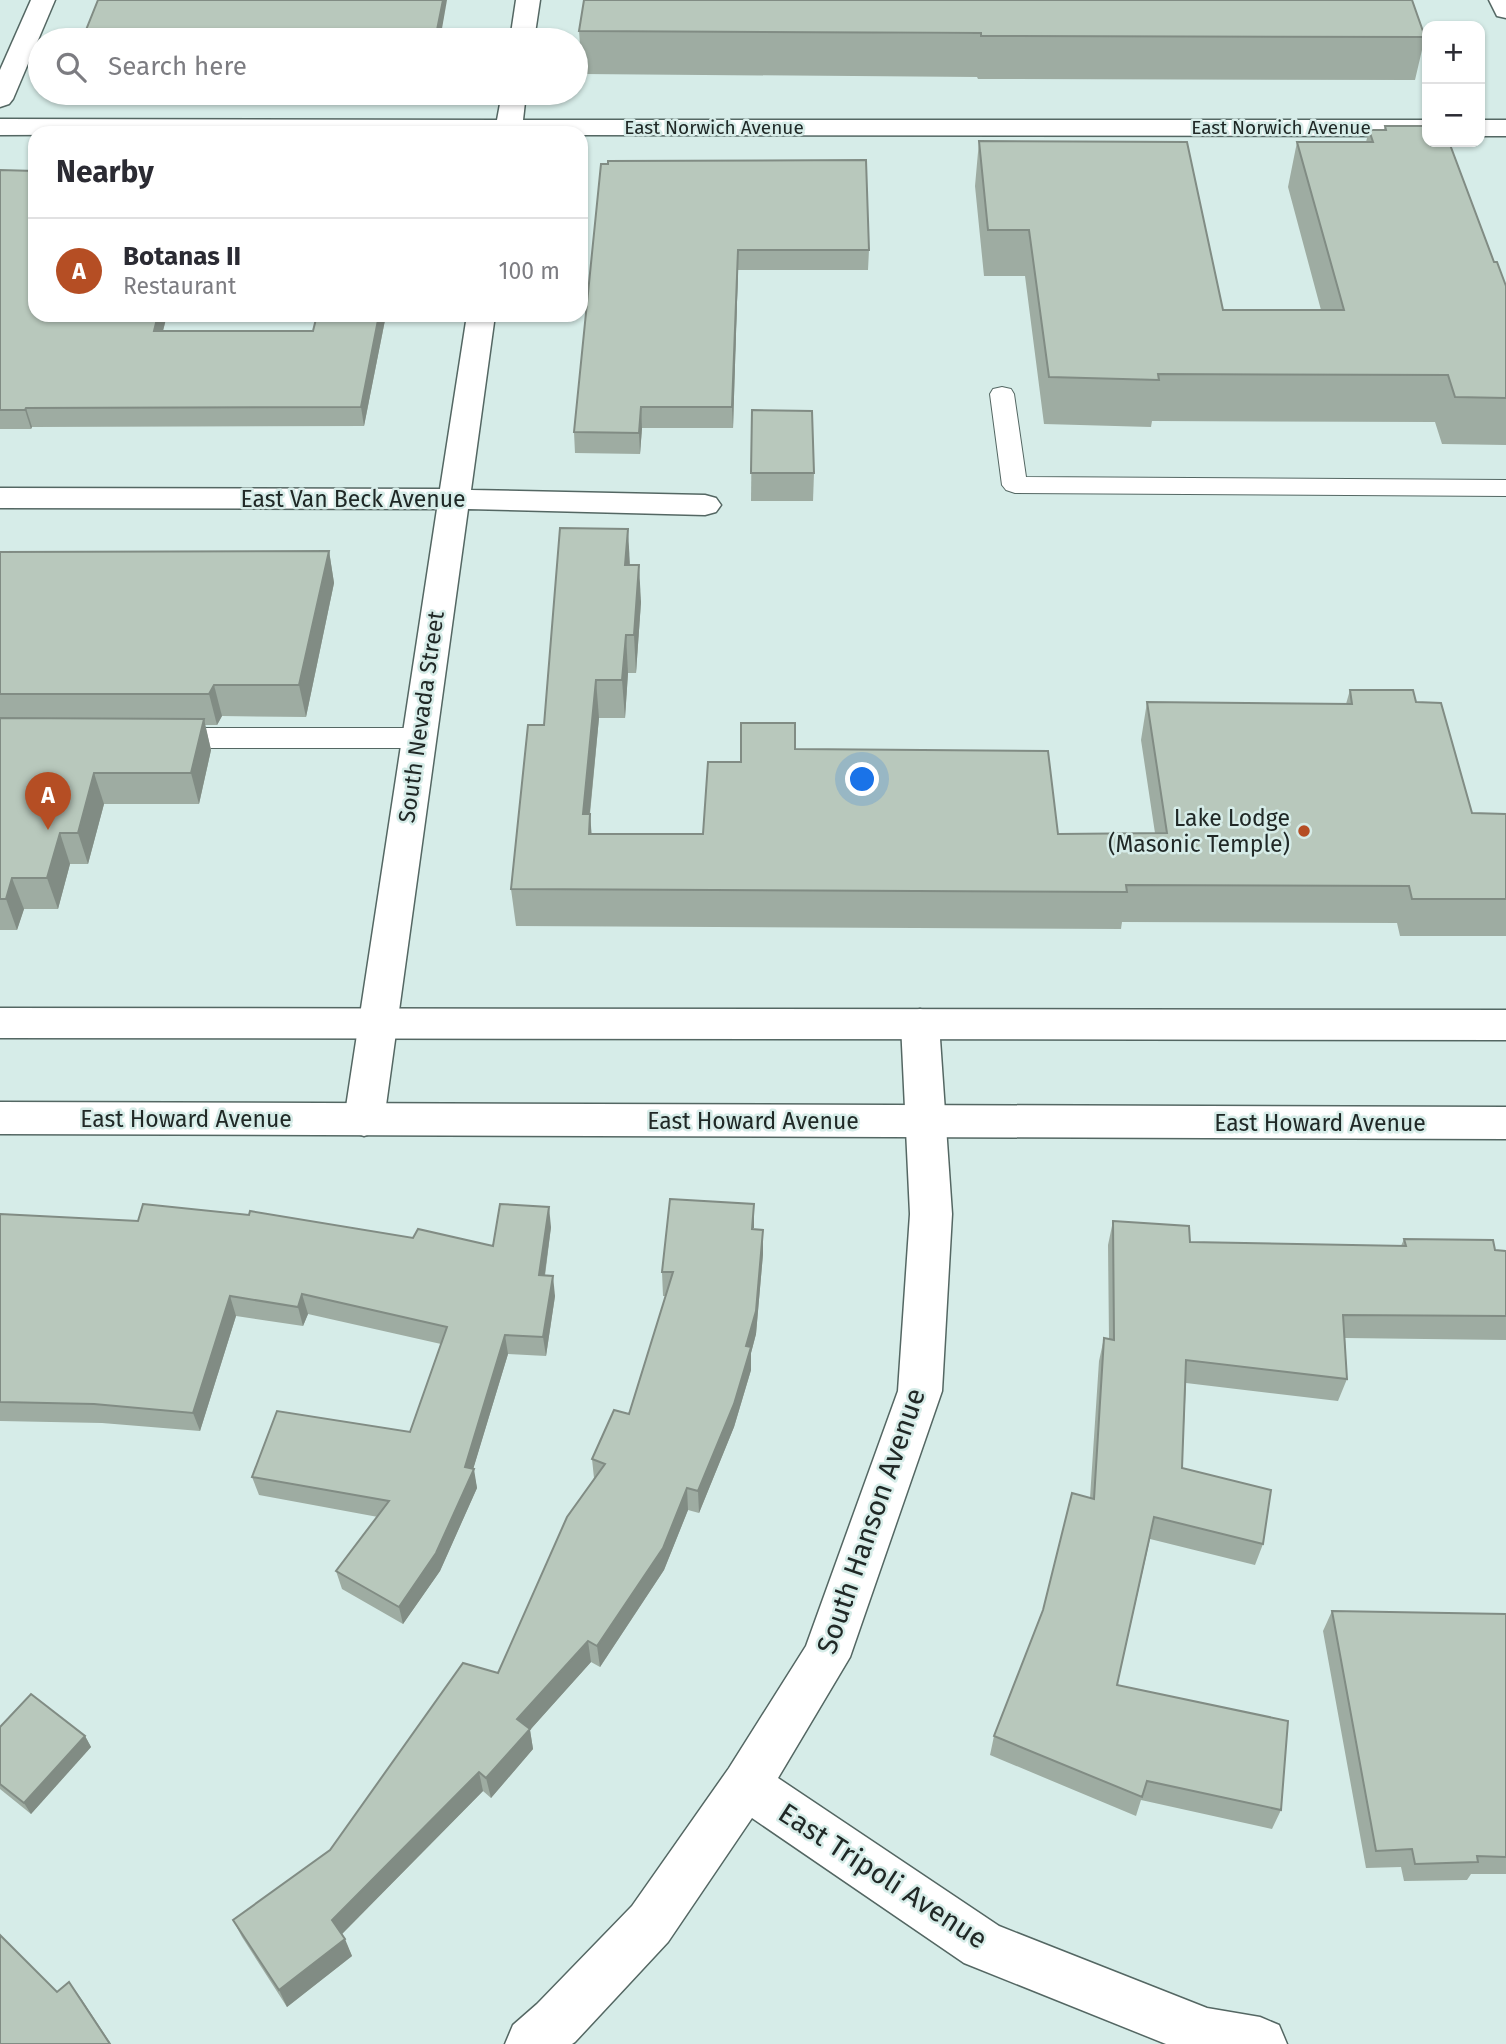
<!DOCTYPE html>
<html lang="en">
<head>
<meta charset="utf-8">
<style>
  :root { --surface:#fff; --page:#f2f2f3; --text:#2b2b33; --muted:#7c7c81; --line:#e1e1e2; --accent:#b54e24 }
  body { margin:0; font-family:"Fira Sans",sans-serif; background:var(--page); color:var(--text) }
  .controls { position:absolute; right:21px; top:21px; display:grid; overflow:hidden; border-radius:14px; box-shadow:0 2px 5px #0004 }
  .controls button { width:63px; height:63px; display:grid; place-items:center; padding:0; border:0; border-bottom:2px solid var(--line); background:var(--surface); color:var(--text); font:35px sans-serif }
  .you { position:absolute; left:863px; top:780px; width:24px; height:24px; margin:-18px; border:5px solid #fff; border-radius:50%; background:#1a73e8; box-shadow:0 0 0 10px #1a73e833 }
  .badge { display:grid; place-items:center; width:46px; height:46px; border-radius:50%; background:var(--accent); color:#fff; font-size:23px; font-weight:700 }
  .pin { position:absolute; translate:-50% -58px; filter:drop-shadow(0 2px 4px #0008) }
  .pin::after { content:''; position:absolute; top:37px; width:24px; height:21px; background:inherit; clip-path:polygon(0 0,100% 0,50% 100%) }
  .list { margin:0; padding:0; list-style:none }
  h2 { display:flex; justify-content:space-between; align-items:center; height:91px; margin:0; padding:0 28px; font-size:30px }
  h2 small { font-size:23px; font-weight:400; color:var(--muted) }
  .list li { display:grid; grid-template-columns:46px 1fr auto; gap:21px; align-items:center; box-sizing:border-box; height:105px; padding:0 28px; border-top:2px solid var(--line) }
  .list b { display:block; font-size:26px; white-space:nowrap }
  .list p { margin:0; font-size:23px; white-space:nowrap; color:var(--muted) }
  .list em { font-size:23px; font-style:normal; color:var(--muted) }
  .icon { flex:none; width:38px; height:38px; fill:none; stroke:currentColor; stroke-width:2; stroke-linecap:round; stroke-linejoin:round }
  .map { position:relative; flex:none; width:1506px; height:2044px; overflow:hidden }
  .search { position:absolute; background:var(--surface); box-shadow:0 2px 5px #0004; left:28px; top:28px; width:560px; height:77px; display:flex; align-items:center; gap:18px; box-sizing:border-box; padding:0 24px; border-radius:38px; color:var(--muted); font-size:26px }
  .panel { position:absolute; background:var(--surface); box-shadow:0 2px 5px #0004; left:28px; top:126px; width:560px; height:196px; border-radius:21px }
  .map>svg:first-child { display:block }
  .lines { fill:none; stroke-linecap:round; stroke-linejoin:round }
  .lane-casing { stroke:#546763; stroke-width:2 }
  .street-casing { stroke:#546763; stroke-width:3 }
  .secondary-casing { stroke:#546763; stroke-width:3 }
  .lane { fill:#fff; fill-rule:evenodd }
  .street { fill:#fff; fill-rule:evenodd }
  .secondary { fill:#fff; fill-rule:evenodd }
  .wall { fill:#9eaca2 }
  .shaded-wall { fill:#818c84 }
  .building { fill:#b8c8bc; stroke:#818c84; stroke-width:2 }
  .poi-dot { fill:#b54e24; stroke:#d6ece8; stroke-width:2.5 }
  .labels { text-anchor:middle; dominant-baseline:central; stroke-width:5; stroke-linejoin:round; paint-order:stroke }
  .far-street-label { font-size:19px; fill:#202826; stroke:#d6ece8 }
  .street-label { font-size:23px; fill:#202826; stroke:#d6ece8 }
  .poi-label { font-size:23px; fill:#202826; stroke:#d6ece8; text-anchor:end }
  .near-street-label { font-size:28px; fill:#202826; stroke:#d6ece8 }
</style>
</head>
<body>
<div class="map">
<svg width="1506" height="2044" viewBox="0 0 1506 2044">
  <rect width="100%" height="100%" fill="#d6ece8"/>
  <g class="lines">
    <defs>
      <g id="lane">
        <polygon points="1002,387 1011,389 1014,394 1026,477 1506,480 1506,496 1015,493 1006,490 1002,485 990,394 993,389"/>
        <polygon points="167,728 418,728 428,731 432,738 428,745 418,748 167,748 157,745 153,738 157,731"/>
      </g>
      <g id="street">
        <polygon points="31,0 55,0 13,99 9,104 0,107 0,70"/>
        <polygon points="516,0 540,0 534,40 510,40"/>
        <polygon points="502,93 526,93 523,120 1427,120 1427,136 581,135 581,133 0,135 0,119 497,120"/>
        <rect x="1480" y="120" width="26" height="16"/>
        <polygon points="467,315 495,315 471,490 705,495 716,498 721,505 716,512 705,515 468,509 384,1120 378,1131 364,1136 350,1131 344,1120 437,509 0,508 0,488 440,489"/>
        <polygon points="920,1009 934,1014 939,1024 952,1214 942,1391 850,1657 778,1778 999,1926 1207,2008 1260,2017 1279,2025 1287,2044 1166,2044 964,1963 752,1818 668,1942 575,2042 572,2044 505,2044 513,2025 537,2004 632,1906 729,1768 806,1646 898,1391 910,1214 901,1024 906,1014"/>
      </g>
      <g id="secondary">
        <polygon points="1489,0 1506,0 1506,18 1497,16"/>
        <polygon points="0,1008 1506,1010 1506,1040 0,1038"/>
        <polygon points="0,1102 1506,1107 1506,1139 0,1134"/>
      </g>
    </defs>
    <use href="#lane" class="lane-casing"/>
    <use href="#street" class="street-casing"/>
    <use href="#secondary" class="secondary-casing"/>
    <use href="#lane" class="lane"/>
    <use href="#street" class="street"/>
    <use href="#secondary" class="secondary"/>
  </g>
  <g class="wall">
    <polygon points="579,31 1425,37 1415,80 978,79 977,77 582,74"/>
    <polygon points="1385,126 1494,262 1506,286 1506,445 1442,444 1435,422 1152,421 1151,427 1044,424 1025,276 984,276 975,186 979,141 1223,310 1321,310 1288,187 1297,142 1366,142 1369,130 1384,130"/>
    <polygon points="601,164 869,250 868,270 738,270 733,428 642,428 640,454 575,453 574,432"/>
    <polygon points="0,170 167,315 163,331 313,331 386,315 364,426 32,427 31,429 0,429"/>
    <polygon points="752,410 814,473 813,501 751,501"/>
    <polygon points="329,551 334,583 306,717 222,716 217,725 205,725 211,750 199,804 104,804 88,864 70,864 58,909 24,909 17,930 0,930 0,552"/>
    <polygon points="630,565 641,602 636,673 628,673 625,718 599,718 590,814 591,834 703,834 741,762 795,749 1058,834 1155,833 1141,740 1147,702 1346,704 1350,690 1416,702 1472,813 1506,814 1506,936 1400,936 1397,923 1122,922 1121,929 516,926 511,889 544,725"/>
    <polygon points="0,1214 413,1238 493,1246 551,1227 545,1276 555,1296 546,1356 508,1354 473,1469 477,1488 440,1571 403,1624 342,1589 336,1571 378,1517 259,1495 252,1477 410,1432 441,1344 308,1314 303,1326 236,1316 200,1431 102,1423 0,1421"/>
    <polygon points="1113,1221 1190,1242 1401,1246 1404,1239 1495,1250 1506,1251 1506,1340 1345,1338 1347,1379 1338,1401 1186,1383 1182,1468 1263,1544 1255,1565 1150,1539 1117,1685 1281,1810 1272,1829 1141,1800 1136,1816 990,1755 994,1736 1090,1498 1099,1361 1104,1338 1109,1339 1108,1245"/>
    <polygon points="754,1229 763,1254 756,1334 751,1353 751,1370 734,1427 699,1513 688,1510 664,1570 600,1667 591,1662 530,1730 533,1749 491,1798 483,1791 342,1934 352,1956 287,2007 242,1937 233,1920 330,1850 498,1673 594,1478 592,1459 629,1414 666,1296 663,1296 662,1272"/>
    <polygon points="1332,1611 1506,1614 1506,1874 1471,1874 1467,1880 1404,1881 1401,1867 1366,1868 1323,1631"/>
    <polygon points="0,1727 85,1736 91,1747 31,1814 0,1789"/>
  </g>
  <g class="shaded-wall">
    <polygon points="443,0 447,0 440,40 435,40"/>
    <polygon points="738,250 738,270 733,428 732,407"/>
    <polygon points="158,315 167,315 158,350 154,331"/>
    <polygon points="379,315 386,315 364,426 361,407"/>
    <polygon points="641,407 642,428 640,454 639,433"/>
    <polygon points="26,408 32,427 31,429 25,410"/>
    <polygon points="628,529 630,566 625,565"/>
    <polygon points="329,551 334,583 306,717 299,685"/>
    <polygon points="639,565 641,602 636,673 634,635"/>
    <polygon points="626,635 628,673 625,718 622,680"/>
    <polygon points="596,680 599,718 586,851 583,814"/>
    <polygon points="214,685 222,716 217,725 209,694"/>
    <polygon points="204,719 211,750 199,804 191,773"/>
    <polygon points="94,773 104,804 88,864 78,833"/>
    <polygon points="590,814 593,851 589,834"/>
    <polygon points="60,833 70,864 58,909 47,878"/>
    <polygon points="12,878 24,909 17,930 6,899"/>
    <polygon points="754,1204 754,1228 752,1229"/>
    <polygon points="549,1207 551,1227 542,1295 539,1275"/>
    <polygon points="763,1230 763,1254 756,1334 751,1353 751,1370 734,1427 699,1513 698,1491"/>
    <polygon points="553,1276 555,1296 546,1356 543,1337"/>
    <polygon points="302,1294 308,1314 303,1326 298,1307"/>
    <polygon points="230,1296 236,1316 200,1431 193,1413"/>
    <polygon points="505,1335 508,1354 472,1473 474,1469 477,1488 440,1571 403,1624 399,1607 465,1467"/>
    <polygon points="687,1488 688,1510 664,1570 600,1667 597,1646"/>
    <polygon points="588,1641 591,1662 530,1730 533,1749 491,1798 486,1778 517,1719"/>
    <polygon points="85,1736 91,1747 31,1814 24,1803"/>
    <polygon points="479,1772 483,1791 339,1937 332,1920"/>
    <polygon points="345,1939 352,1956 287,2007 279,1990"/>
    <polygon points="69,1982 82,2000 111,2044 110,2044"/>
  </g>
  <g class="building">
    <polygon points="98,0 443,0 435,40 82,40"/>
    <polygon points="584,0 1412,0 1425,37 981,36 981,33 579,31"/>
    <polygon points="1385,126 1427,126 1427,142 1449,142 1494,262 1497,262 1506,286 1506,398 1455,397 1448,375 1158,374 1159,380 1049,377 1029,230 988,230 979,141 1187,142 1223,310 1344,310 1297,142 1373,142 1369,130 1386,130"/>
    <polygon points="866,160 869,250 738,250 732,407 641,407 639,433 574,432 601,164 608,164 608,161"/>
    <polygon points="0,170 35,171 35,315 158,315 154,331 313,331 317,315 379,315 361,407 26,408 25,410 0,410"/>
    <polygon points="752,410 812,411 814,473 751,473"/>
    <polygon points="560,528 628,529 625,565 639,565 634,635 626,635 622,680 596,680 583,814 590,814 589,834 703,834 708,762 741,762 741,723 795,723 795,749 1048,751 1058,834 1167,833 1147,702 1352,704 1350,690 1413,690 1416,702 1441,703 1472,813 1506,814 1506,899 1412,899 1409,886 1126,885 1127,892 511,889 528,725 544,725"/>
    <polygon points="329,551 299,685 214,685 209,694 0,694 0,552"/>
    <polygon points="0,718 204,719 191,773 94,773 78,833 60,833 47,878 12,878 6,899 0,899"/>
    <polygon points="670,1199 754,1204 752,1229 763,1230 756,1311 746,1346 751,1347 734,1404 698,1491 687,1488 663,1548 597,1646 588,1641 517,1719 530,1729 486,1778 479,1772 332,1920 345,1939 279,1990 233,1920 330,1850 463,1663 498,1673 567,1517 605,1464 592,1459 614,1410 629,1414 673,1272 662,1272"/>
    <polygon points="143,1204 249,1215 250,1211 413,1238 418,1229 493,1246 500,1204 549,1207 539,1275 553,1276 543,1337 505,1335 465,1467 474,1469 436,1553 399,1607 336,1571 389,1501 252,1477 277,1411 410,1432 447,1327 302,1294 298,1307 230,1296 193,1413 94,1404 0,1402 0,1214 138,1221"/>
    <polygon points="1113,1221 1189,1226 1190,1242 1406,1246 1404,1239 1493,1240 1495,1250 1506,1251 1506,1316 1343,1315 1347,1379 1186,1360 1182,1468 1271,1490 1263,1544 1154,1517 1117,1685 1288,1721 1281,1810 1147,1781 1142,1797 994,1736 1043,1610 1072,1493 1094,1499 1104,1338 1114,1340"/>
    <polygon points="1332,1611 1506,1614 1506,1857 1477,1856 1478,1862 1415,1864 1412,1849 1376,1851"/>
    <polygon points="31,1694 85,1736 24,1803 0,1784 0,1727"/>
    <polygon points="0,1935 57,1992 69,1982 110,2044 0,2044"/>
  </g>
  <circle class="poi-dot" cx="1304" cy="831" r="7"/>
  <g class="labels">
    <g class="far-street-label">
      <text x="714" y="127">East Norwich Avenue</text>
      <text x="1281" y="127">East Norwich Avenue</text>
    </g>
    <g class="street-label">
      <text x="353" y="499">East Van Beck Avenue</text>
      <text transform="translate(421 717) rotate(-82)">South Nevada Street</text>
      <text x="186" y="1119">East Howard Avenue</text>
      <text x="753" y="1121">East Howard Avenue</text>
      <text x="1320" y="1123">East Howard Avenue</text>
    </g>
    <g class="poi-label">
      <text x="1290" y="818">Lake Lodge<tspan x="1290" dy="26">(Masonic Temple)</tspan></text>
    </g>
    <g class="near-street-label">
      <text transform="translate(871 1521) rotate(-71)">South Hanson Avenue</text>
      <text transform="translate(883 1876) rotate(33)">East Tripoli Avenue</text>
    </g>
  </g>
</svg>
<div class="controls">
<button>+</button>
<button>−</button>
</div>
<div class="you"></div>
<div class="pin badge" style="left:48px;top:830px">A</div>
<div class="search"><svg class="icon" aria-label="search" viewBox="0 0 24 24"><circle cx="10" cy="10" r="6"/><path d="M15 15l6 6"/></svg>Search here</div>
<section class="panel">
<h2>Nearby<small></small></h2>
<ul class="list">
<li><span class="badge">A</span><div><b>Botanas II</b><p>Restaurant</p></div><em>100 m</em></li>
</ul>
</section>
</div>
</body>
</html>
